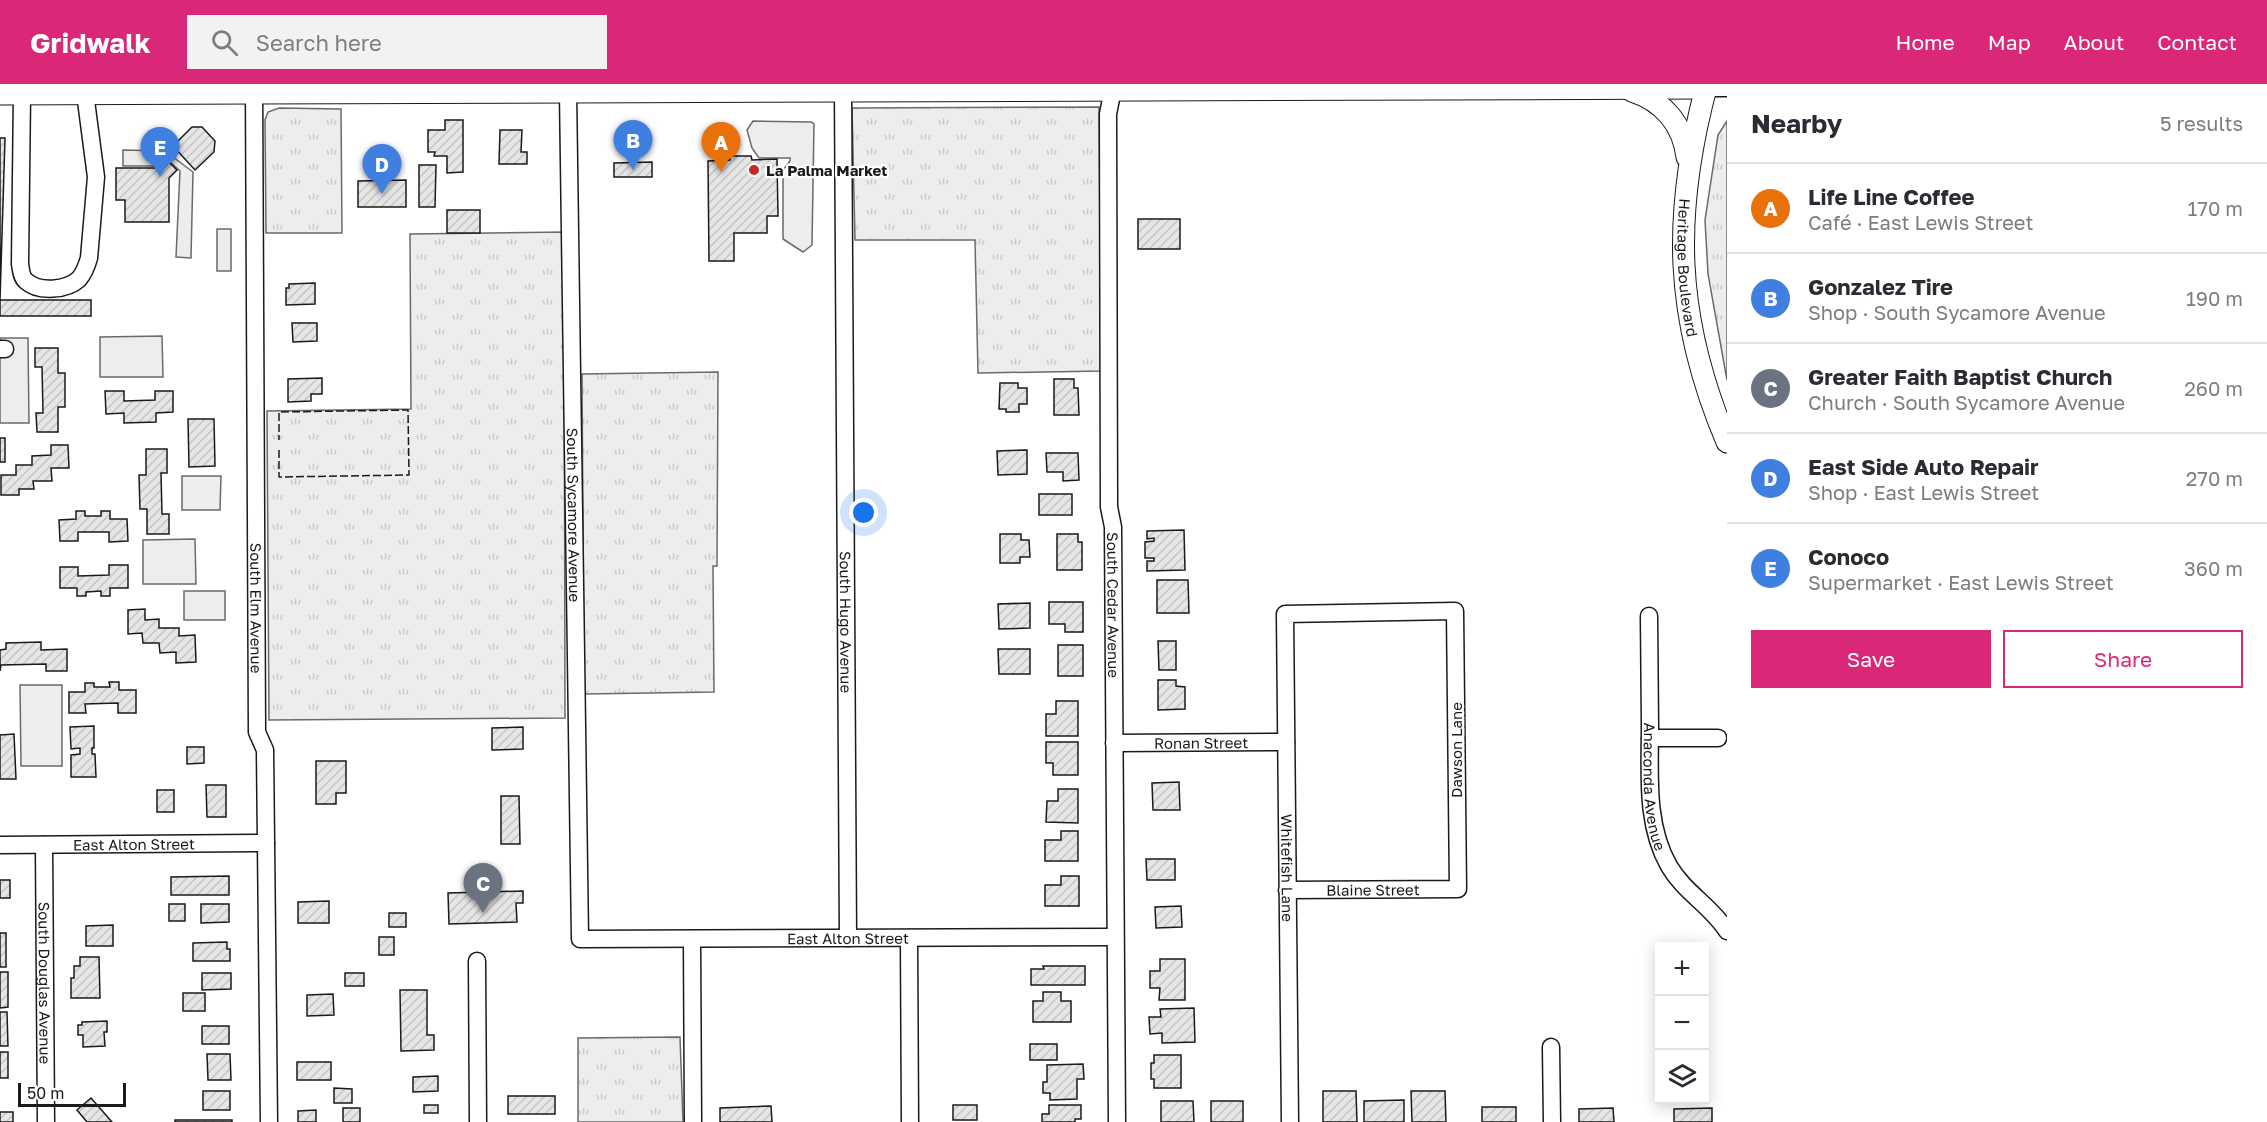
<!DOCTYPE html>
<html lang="en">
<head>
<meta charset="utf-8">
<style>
  :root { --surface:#fff; --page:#f2f2f3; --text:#2b2b33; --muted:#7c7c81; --line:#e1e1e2; --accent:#db2777 }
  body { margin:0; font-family:"Golos Text",sans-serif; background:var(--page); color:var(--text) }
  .controls { position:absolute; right:18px; bottom:18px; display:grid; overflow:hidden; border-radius:0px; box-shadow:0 3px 15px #0003 }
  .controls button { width:54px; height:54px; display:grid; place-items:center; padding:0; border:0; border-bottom:2px solid var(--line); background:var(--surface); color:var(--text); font:30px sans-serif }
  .scale { position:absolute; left:18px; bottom:15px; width:108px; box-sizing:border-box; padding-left:6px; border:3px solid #1a1a1a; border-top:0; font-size:16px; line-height:21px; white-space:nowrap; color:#1a1a1a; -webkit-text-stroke:4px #fff; paint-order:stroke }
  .you { position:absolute; left:864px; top:429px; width:21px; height:21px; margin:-15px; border:4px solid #fff; border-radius:50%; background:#1a73e8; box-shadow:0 0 0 9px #1a73e833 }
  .badge { display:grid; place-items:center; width:39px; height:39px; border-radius:50%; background:var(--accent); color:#fff; font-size:20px; font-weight:700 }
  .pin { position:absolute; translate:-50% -50px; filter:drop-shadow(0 2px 3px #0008) }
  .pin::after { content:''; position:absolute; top:32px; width:21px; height:18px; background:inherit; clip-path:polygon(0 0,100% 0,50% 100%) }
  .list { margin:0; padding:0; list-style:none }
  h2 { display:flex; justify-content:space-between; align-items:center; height:78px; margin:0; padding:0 24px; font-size:26px }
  h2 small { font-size:20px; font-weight:400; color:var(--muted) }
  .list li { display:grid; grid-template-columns:39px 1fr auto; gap:18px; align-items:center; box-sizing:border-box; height:90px; padding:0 24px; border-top:2px solid var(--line) }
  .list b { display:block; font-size:22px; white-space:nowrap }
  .list p { margin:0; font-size:20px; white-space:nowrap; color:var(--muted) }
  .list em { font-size:20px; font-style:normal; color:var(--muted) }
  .actions { display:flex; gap:12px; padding:18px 24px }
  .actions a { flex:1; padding:14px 0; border:2px solid var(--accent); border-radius:0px; text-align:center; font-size:21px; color:var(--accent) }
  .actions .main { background:var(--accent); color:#fff }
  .icon { flex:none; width:33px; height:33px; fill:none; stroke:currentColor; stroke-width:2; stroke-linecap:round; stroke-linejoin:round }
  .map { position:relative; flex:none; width:1727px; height:1038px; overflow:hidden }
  header { display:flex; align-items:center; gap:36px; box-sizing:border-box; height:84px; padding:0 30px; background:var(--accent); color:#fff }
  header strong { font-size:28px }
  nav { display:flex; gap:33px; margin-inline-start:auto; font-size:21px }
  .search { width:420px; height:54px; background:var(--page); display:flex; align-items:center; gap:15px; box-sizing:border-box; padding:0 21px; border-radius:0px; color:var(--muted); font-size:22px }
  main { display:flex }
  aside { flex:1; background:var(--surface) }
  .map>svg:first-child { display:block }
  .grass { fill:url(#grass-tufts); stroke:#6a6a6a; stroke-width:1.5 }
  .built { fill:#ededed; stroke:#6a6a6a; stroke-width:1.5 }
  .building { fill:url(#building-hatch); stroke:#1a1a1a; stroke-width:1.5 }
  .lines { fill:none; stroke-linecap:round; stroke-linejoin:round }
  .minor-casing { stroke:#1a1a1a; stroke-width:19 }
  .major-casing { stroke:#1a1a1a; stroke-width:23 }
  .minor { stroke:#fff; stroke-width:16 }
  .major { stroke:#fff; stroke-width:21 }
  .fence { stroke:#1a1a1a; stroke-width:1.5; stroke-dasharray:8 3; stroke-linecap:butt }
  .poi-dot { fill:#c62828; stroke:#fff; stroke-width:2 }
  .labels { text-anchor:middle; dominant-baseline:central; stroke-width:4.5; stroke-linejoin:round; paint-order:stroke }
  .poi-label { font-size:15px; font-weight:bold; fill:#1a1a1a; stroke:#fff; text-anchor:start }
  .street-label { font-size:15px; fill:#1a1a1a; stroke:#fff }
</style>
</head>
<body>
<header>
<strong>Gridwalk</strong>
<div class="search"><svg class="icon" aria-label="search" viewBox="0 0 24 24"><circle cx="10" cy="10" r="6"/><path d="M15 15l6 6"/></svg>Search here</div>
<nav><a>Home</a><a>Map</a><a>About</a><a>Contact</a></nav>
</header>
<main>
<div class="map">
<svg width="1727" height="1038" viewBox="0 0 1727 1038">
  <defs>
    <pattern id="grass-tufts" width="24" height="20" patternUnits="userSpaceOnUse" patternTransform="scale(1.5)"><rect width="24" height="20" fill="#ededed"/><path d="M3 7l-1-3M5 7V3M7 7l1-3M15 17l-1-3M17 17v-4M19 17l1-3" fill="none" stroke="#cbcbcb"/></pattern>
    <pattern id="building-hatch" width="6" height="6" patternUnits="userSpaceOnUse" patternTransform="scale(1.5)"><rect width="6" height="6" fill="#e6e6e6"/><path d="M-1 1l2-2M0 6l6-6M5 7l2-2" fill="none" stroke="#c5c5c5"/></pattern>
  </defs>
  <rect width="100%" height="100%" fill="#fff"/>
  <g class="grass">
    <polygon points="1099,23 1101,287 978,289 975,156 855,156 852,24"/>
    <polygon points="279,24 341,25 342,149 266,149 265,36 268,28"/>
    <polygon points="1727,37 1727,296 1708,190 1705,136 1718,51"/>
    <polygon points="564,148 565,634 269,636 267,327 411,325 410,150"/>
    <polygon points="718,288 717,482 713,482 714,608 584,610 582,290"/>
    <polygon points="680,953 683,1038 578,1038 578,954"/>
  </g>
  <g class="built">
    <polygon points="753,37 811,38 814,40 812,161 803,168 783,155 783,86 790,77 790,74 759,74 752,64 747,46"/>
    <polygon points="123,66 165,67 193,88 191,174 176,173 180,87 169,77 163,82 123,82"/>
    <rect x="217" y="145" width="14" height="42"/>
    <polygon points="162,252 163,293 100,293 100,253"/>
    <polygon points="0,254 28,254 29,339 0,339"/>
    <polygon points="182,392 221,392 220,426 182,426"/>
    <polygon points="195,455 196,500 143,500 143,456"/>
    <rect x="184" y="507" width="41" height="29"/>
    <polygon points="20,601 62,601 62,682 21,682"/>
  </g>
  <g class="building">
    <polygon points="445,36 463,36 463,88 447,89 447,72 434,72 435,68 428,68 428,46 445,46"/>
    <polygon points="192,43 202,43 215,57 214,68 195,86 173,62"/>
    <polygon points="500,46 522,46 521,68 527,68 527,80 499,80"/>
    <polygon points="0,54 5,54 0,216 91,216 91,232 0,232"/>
    <polygon points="730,72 751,72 752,76 777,75 778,132 767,132 767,149 734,149 734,177 709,177 708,77 730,76"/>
    <polygon points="169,78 177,86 169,94 169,138 125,138 125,116 116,116 116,84 164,84"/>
    <polygon points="652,78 652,93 614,93 614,79"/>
    <polygon points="419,81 436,81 435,123 419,123"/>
    <polygon points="406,96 406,123 358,123 358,97"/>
    <rect x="447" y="126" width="33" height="23"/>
    <rect x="1138" y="135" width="42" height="30"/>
    <polygon points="315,199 315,220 286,221 286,204 289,204 289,200"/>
    <polygon points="292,239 317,239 317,257 293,258"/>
    <polygon points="35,264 58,264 58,289 65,289 65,323 58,323 58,348 37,348 36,329 43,329 42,283 35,283"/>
    <polygon points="322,294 322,310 311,310 311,317 288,318 288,295"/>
    <polygon points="1054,295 1074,295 1074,304 1078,304 1079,331 1054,331"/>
    <polygon points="1000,299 1018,299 1018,304 1027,304 1027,320 1019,320 1019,328 1006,328 1006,325 999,325"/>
    <polygon points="105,307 124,307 124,317 155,316 155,307 173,307 173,328 156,329 156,338 124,339 124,329 106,330"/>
    <polygon points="188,335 214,335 215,382 189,383"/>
    <rect x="0" y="354" width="5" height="24"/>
    <polygon points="51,361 68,361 69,384 51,384 52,397 33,397 34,405 19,405 19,411 1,411 1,391 16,391 16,381 32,381 32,372 51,371"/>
    <polygon points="146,365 167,365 167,389 161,389 162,430 169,430 169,450 147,450 147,425 140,425 139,391 146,391"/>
    <polygon points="1027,366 1027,390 998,391 997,367"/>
    <polygon points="1046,369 1078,369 1079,396 1063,397 1063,388 1047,388"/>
    <rect x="1039" y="410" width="33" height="21"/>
    <polygon points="76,427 85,427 85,432 101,432 101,427 110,427 110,435 127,435 128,457 109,458 109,448 78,448 78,457 60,457 59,436 76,435"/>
    <polygon points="1184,446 1185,486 1147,487 1147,477 1154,477 1154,474 1145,474 1145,458 1154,457 1154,454 1147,455 1147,447"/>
    <polygon points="1000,450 1021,450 1021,456 1029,456 1030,473 1020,473 1020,479 1000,479"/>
    <polygon points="1057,450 1078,450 1078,458 1082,458 1082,486 1057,486"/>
    <polygon points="109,481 128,481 128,504 110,504 110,512 101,512 101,507 86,508 86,512 77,512 77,504 60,504 60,483 78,483 78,492 109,491"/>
    <polygon points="1157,496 1188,496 1189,529 1157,529"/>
    <polygon points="1049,518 1083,518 1083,548 1065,548 1065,540 1049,540"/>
    <polygon points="1030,519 1030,544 999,545 998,520"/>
    <polygon points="145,525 145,536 159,535 159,544 179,544 179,552 195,551 196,578 176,579 176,568 160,569 159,559 143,559 142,549 128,550 128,526"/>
    <polygon points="1158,557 1176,557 1176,586 1159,586"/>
    <polygon points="41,558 41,566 67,565 67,587 46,587 46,580 1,581 0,587 0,566 6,565 6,559"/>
    <rect x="1058" y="561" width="25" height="31"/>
    <polygon points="998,565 1030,565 1030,590 999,590"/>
    <polygon points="1158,596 1176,596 1176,602 1185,603 1185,625 1158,626"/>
    <polygon points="109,598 119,598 119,606 136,606 136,629 118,629 118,619 85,620 86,629 69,629 69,608 85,608 85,599 94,599 94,603 110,603"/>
    <polygon points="1056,617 1078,617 1078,652 1046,652 1046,630 1056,630"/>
    <polygon points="94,642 94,664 92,664 92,670 95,670 96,693 71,693 71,671 80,670 80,664 71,665 70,643"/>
    <polygon points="523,643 523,665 492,666 492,644"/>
    <polygon points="14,650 16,695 0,695 0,651"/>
    <polygon points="1046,658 1078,658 1078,691 1053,691 1053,679 1046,679"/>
    <polygon points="187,663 204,663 204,679 187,680"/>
    <polygon points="316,677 346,677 346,709 336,709 336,720 316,720"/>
    <polygon points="1179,698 1180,726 1153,726 1152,699"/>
    <polygon points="206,701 226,701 226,733 207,733"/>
    <polygon points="1058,705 1078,705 1078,739 1046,738 1047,717 1058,717"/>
    <rect x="157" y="706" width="17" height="22"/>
    <polygon points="501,712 519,712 520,760 501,760"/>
    <polygon points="1061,747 1078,747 1078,777 1045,777 1045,756 1061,756"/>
    <polygon points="1146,775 1175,775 1175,796 1147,796"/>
    <polygon points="229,792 229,811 171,811 171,793"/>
    <polygon points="1061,792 1079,792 1079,822 1045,822 1045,801 1061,801"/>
    <rect x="0" y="796" width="10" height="18"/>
    <polygon points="523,807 523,819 516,819 517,838 449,840 448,809"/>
    <polygon points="329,817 329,839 298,839 298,818"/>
    <rect x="169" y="820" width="16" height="17"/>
    <polygon points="201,820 229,820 229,838 201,839"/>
    <polygon points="1181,822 1182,843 1156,844 1155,823"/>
    <rect x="389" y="829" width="17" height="14"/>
    <polygon points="113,841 113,862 86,862 86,842"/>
    <rect x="0" y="849" width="6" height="34"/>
    <rect x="379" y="853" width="15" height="18"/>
    <polygon points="227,858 227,865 230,865 230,877 193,877 193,859"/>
    <polygon points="80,873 99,873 100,914 71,914 71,894 74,894 74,882 80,882"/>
    <polygon points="1160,875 1185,875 1185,916 1159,916 1160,904 1150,904 1150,887 1160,887"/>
    <polygon points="1043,882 1085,882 1085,901 1031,901 1031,885 1044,885"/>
    <polygon points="0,888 8,888 8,923 0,924"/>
    <polygon points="202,889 231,889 231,905 202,906"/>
    <rect x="345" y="889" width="19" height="13"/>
    <polygon points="400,906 427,906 427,951 434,951 434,966 401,967"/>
    <polygon points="1043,908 1061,908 1061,917 1071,917 1071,938 1033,938 1033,917 1043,917"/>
    <rect x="183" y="909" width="22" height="18"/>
    <polygon points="333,910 334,931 307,932 307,911"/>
    <polygon points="1194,924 1195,958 1162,959 1162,949 1150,950 1149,933 1161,933 1160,925"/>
    <polygon points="0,928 7,928 8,962 0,962"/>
    <polygon points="107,937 107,948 104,948 105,962 83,963 83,951 78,951 78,941 82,941 82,938"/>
    <rect x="202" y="942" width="27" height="18"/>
    <rect x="1030" y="960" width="27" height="16"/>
    <rect x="0" y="968" width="8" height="26"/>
    <polygon points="207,970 230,970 231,996 208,996"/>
    <polygon points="1154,971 1181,971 1181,1004 1154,1004 1154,995 1151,995 1151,979 1154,979"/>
    <rect x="297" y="978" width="34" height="18"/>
    <polygon points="1083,980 1084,995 1077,995 1077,1015 1050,1016 1050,1009 1043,1009 1043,998 1047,998 1047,981"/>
    <polygon points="438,992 438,1007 413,1008 413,993"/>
    <polygon points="334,1004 352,1005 352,1019 334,1019"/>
    <rect x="203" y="1007" width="27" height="19"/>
    <polygon points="1323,1007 1356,1007 1357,1038 1323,1038"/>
    <polygon points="1411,1007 1445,1007 1446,1038 1412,1038"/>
    <rect x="508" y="1012" width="47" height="18"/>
    <polygon points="91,1014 112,1038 87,1038 77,1026"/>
    <polygon points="1404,1016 1404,1038 1364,1038 1364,1017"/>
    <polygon points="1161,1017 1193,1017 1194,1038 1161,1038"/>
    <rect x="1211" y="1017" width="32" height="21"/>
    <rect x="424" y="1021" width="14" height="8"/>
    <rect x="953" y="1021" width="24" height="15"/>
    <polygon points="1049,1021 1081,1021 1081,1035 1075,1035 1075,1038 1042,1038 1042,1030 1049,1030"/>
    <polygon points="771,1022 772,1038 720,1038 720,1024"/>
    <rect x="1482" y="1023" width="34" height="15"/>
    <rect x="343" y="1024" width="17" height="14"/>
    <polygon points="1613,1024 1614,1038 1579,1038 1579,1025"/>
    <polygon points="1712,1024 1712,1038 1674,1038 1674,1025"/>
    <polygon points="316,1026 316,1038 298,1038 298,1027"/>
    <rect x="0" y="1028" width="13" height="10"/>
    <rect x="175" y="1036" width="57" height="2"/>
  </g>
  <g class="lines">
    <defs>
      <g id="minor">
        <path id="s1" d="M254,0L257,648L265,666L269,1038"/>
        <path id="s2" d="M1114,0L1108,30L1109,423L1113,443L1117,1038"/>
        <polyline points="1706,4 1727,4"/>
        <path id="s3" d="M843,6L848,854"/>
        <path id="s4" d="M568,7L580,855L1115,853"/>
        <path d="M22,10L20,180C21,185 21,193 26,197C39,209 67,206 79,195C84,189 87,181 89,174L96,93L85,9"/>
        <polyline points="0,265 5,265"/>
        <path id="s5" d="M1649,532C1649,569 1650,606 1650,642C1650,689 1645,740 1669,782C1684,808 1711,822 1727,847"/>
        <polyline points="1650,654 1718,654"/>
        <path id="s6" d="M1114,659L1286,658"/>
        <path id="s7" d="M0,761L266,759"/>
        <path id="s8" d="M44,761L46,1038"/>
        <path id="s9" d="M1287,806L1458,805L1455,527L1285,530L1290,1038"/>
        <polyline points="909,854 910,1038"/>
        <polyline points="692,855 693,1038"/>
        <polyline points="477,877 478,1038"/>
        <polyline points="1551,963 1552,1038"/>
      </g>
      <g id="major">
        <path id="s10" d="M1707,0C1672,130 1674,233 1727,358"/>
        <path d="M1632,7C1663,17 1683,40 1687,73"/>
        <polyline points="0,10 1706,4"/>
      </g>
    </defs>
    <use href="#minor" class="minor-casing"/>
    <use href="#major" class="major-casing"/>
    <use href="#minor" class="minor"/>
    <use href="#major" class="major"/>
    <polyline class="fence" points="279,366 279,393 409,391 408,326 279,328 279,356"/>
  </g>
  <circle class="poi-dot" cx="754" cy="86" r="6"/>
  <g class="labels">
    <g class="poi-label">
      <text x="766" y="86">La Palma Market</text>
    </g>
    <g class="street-label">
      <text stroke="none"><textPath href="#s10" startOffset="186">Heritage Boulevard</textPath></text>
      <text stroke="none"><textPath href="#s4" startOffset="424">South Sycamore Avenue</textPath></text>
      <text stroke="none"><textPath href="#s2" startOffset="522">South Cedar Avenue</textPath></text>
      <text stroke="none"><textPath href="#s1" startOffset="524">South Elm Avenue</textPath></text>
      <text stroke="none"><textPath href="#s3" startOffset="532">South Hugo Avenue</textPath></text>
      <text stroke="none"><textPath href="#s6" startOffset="87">Ronan Street</textPath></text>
      <text transform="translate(1456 666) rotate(-90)">Dawson Lane</text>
      <text stroke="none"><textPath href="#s5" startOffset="171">Anaconda Avenue</textPath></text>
      <text stroke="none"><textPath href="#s7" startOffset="134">East Alton Street</textPath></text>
      <text stroke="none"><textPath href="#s9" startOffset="873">Whitefish Lane</textPath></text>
      <text stroke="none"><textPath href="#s9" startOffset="86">Blaine Street</textPath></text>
      <text stroke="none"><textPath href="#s4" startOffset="1116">East Alton Street</textPath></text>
      <text stroke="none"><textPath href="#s8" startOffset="138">South Douglas Avenue</textPath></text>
    </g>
  </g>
</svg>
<div class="controls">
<button>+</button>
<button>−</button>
<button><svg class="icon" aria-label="layers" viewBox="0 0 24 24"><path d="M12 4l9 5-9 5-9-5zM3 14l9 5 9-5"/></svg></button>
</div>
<div class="scale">50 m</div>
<div class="you"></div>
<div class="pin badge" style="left:721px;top:88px;background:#e8710a">A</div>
<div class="pin badge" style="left:633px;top:86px;background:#3f7fe0">B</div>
<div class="pin badge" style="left:483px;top:829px;background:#6b7280">C</div>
<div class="pin badge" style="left:382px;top:110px;background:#3f7fe0">D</div>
<div class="pin badge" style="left:160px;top:93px;background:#3f7fe0">E</div>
</div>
<aside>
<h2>Nearby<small>5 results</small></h2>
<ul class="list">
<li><span class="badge" style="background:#e8710a">A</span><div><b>Life Line Coffee</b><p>Café · East Lewis Street</p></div><em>170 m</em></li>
<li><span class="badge" style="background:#3f7fe0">B</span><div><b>Gonzalez Tire</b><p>Shop · South Sycamore Avenue</p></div><em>190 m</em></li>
<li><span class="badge" style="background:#6b7280">C</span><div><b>Greater Faith Baptist Church</b><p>Church · South Sycamore Avenue</p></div><em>260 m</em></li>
<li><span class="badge" style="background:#3f7fe0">D</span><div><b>East Side Auto Repair</b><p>Shop · East Lewis Street</p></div><em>270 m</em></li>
<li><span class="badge" style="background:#3f7fe0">E</span><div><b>Conoco</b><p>Supermarket · East Lewis Street</p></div><em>360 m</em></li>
</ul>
<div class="actions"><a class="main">Save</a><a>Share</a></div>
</aside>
</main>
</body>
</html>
